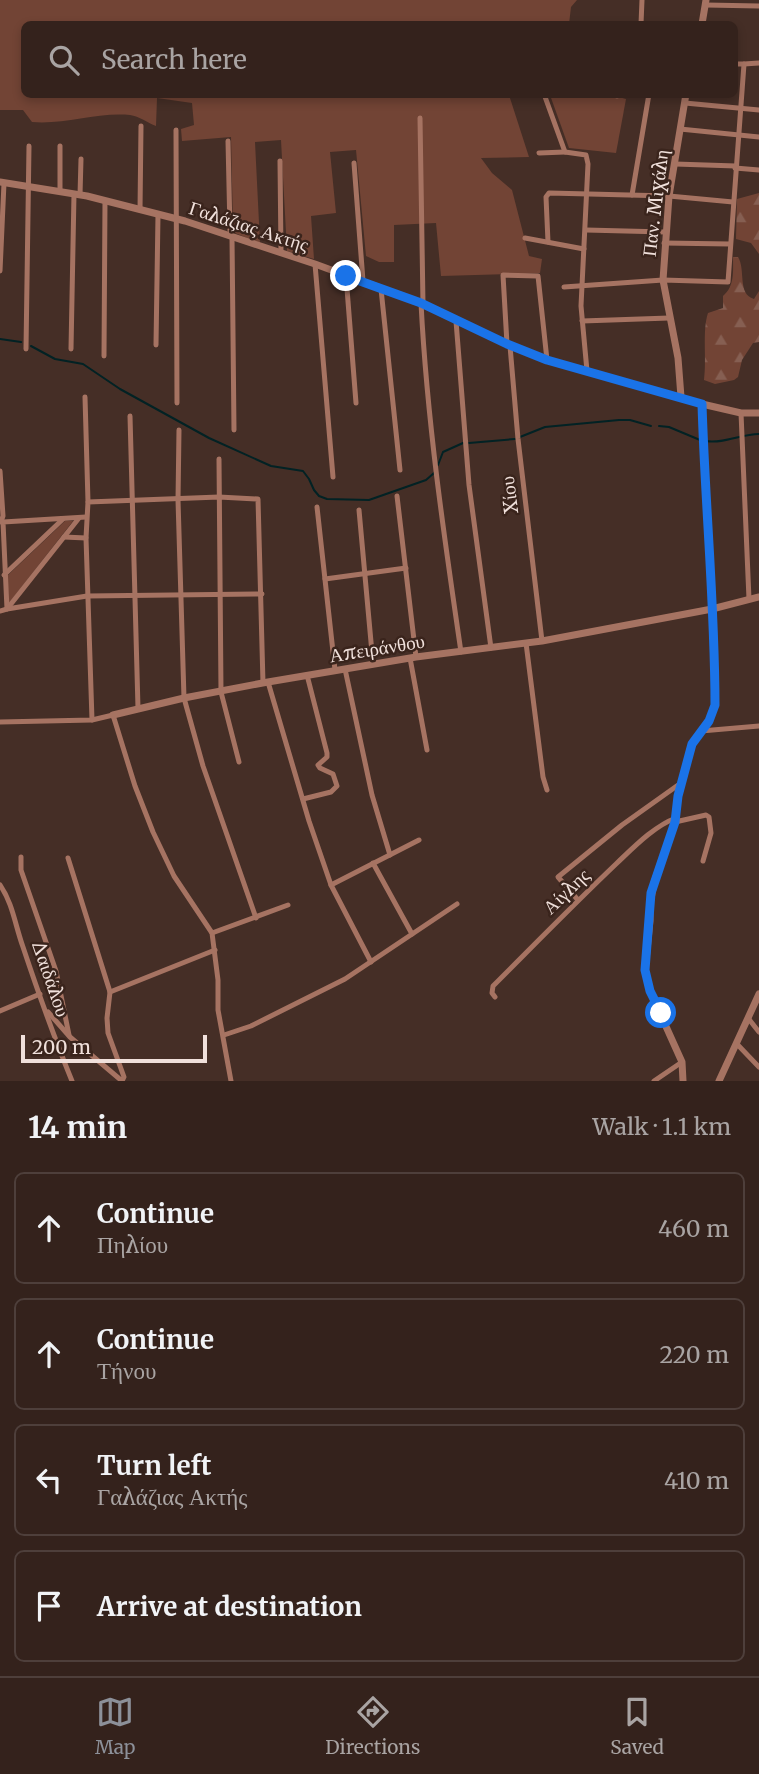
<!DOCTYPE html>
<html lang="en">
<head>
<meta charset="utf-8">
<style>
  :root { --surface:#34221c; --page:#3c2a25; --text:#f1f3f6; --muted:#a9a4a3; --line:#4e3f3b; --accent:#8c9099 }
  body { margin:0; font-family:Merriweather,serif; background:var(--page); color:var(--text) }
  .scale { position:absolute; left:21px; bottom:18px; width:186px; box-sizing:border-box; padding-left:7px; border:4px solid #f0e0db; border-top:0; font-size:19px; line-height:24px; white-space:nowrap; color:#f0e0db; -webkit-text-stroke:5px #3a241c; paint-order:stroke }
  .stop { position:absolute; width:21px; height:21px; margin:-16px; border:5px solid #1a73e8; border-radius:50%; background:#fff }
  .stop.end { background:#1a73e8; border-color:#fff; box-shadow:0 2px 7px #0008 }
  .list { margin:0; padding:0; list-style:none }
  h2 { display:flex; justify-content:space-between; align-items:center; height:91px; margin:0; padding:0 28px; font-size:30px }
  h2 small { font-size:23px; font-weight:400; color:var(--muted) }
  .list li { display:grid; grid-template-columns:46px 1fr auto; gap:21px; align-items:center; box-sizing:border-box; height:112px; margin:0 14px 14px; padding:0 14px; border:2px solid var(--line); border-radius:10px }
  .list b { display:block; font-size:26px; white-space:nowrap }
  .list p { margin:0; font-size:23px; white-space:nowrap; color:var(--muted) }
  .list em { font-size:23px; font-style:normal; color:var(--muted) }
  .icon { flex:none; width:38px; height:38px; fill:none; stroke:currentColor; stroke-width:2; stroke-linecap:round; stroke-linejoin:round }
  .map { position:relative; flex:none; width:759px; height:1081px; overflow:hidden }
  .search { position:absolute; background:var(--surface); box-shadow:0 4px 10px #0003; left:21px; right:21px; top:21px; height:77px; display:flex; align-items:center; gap:18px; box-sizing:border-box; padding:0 24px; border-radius:10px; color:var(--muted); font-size:26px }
  .sheet { height:595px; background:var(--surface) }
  nav { display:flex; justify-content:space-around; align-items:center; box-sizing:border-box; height:98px; border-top:2px solid var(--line); background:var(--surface); font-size:19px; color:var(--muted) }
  nav a { display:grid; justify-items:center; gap:4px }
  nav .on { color:var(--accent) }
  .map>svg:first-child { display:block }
  .green { fill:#724435 }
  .forest { fill:url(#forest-firs) }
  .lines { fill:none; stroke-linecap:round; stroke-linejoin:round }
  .stream { stroke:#022224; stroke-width:2 }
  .minor { stroke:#a67362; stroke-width:5 }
  .tertiary { stroke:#a67362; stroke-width:7 }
  .route { stroke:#1a73e8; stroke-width:9 }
  .labels { text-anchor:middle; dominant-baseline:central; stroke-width:5; stroke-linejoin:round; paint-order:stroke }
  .street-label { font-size:19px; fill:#f0e0db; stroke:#3a241c }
</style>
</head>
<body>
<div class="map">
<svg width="759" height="1081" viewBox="0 0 759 1081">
  <defs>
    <pattern id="forest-firs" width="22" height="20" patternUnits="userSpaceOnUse" patternTransform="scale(1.75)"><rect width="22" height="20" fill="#724435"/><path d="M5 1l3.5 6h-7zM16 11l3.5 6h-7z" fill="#865f52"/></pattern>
  </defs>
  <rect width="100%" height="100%" fill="#452e26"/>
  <g class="green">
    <path d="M0,0H577L571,7L569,24H24V94L509,95L529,157L481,158L492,173L512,190L529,256L542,259L540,273L441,276L436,223L394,225V262H379L366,256L356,150L330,152L336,213L311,216L314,259L287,251L281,140L255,142L260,243L235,233L233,227L231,137L182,141L181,129L194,125L192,103L157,98L156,126C148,123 139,116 130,115C97,112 64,125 32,122L23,110H0Z"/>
    <polygon points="608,94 626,99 616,153 569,148 550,95"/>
    <polygon points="65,521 73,521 9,603 7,576"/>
  </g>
  <g class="forest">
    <polygon points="759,193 759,254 751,243 736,239 737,199"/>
    <path d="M733,257H738C746,270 737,294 754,299L759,291V342L753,343L742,360L738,377L734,380L715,384L704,380C707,359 702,331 708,313L723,308V296C735,286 733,271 733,257Z"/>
  </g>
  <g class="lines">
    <g class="stream">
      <polyline points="0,339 21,342"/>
      <polyline points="31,346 55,359 83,364 120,389 209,438 271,466 303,471 309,479 314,490 319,496 327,499 369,500 426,480 434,473"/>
      <polyline points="659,426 669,427 700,440"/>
      <polyline points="520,437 545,427 619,420 630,420 651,426"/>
      <path d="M706,441C724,444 741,434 759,434"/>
      <polyline points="469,443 515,439"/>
      <polyline points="438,465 443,452 463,443"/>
    </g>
    <g class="minor">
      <polyline points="706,5 759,6"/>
      <polyline points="595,24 702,24"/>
      <polyline points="641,24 642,0"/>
      <polyline points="744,64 759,63"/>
      <polyline points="544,94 565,152 586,155 588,164 581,306 587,371"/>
      <polyline points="617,96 617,94"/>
      <polyline points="685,103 759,110"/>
      <polyline points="420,118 423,304"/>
      <polyline points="680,129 759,137"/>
      <polyline points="176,130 177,403"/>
      <polyline points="228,141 230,230 232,237 234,430"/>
      <polyline points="60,146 60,192"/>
      <polyline points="539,153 565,152"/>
      <polyline points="280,161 281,253"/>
      <polyline points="354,163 363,281"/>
      <polyline points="675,164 736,166"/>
      <polyline points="735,168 759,170"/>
      <polyline points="80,195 81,159"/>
      <polyline points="632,195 649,94"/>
      <polyline points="140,210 141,126"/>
      <polyline points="586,230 665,232"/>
      <polyline points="525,238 584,249"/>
      <polyline points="548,242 546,197 549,193 669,196 733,202"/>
      <polyline points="664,243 730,244"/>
      <polyline points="315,264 333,477"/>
      <polyline points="0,271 4,183"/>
      <polyline points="346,276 356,403"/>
      <polyline points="564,287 663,280 728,282 744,64 734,64"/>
      <polyline points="381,289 400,470"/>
      <path d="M421,303C427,420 444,536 461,652"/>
      <polyline points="456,321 469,485 491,648"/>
      <polyline points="582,321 669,318"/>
      <polyline points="507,344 503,275 538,276 547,360"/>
      <polyline points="156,345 158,215"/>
      <polyline points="510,346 518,439 542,641"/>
      <polyline points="26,349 29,146"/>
      <polyline points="71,349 74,194"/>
      <polyline points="104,356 105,201"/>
      <polyline points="85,397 88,502"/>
      <polyline points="741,413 749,599"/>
      <polyline points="130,416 138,708"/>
      <polyline points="179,430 178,500 184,698 203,766 256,918"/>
      <polyline points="219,459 221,692 239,762"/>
      <polyline points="0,471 3,516 1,522"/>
      <polyline points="397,496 416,657"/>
      <polyline points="317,507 335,670"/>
      <polyline points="359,510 373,664"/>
      <polyline points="86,517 3,522 7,609 87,596 262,594"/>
      <polyline points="64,537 86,538"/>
      <polyline points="4,575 63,519"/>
      <polyline points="325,579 406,568"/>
      <polyline points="0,611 7,609 79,518"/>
      <polyline points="526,643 543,777 547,790"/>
      <polyline points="410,658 427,750"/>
      <polyline points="345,669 372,795 390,855"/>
      <polyline points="268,682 309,821 331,885 371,962"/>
      <polyline points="92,720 86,538 88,502 219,497 258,499 263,683"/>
      <polyline points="0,722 92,720 113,715 135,786 153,832 174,876 212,933 218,980 218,1010 231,1081"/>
      <polyline points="701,731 759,726"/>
      <polyline points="303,799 331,792 337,786 333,774 320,768 318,765 327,757 327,753 307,675"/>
      <polyline points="675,822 706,815 709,817 711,833 703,861"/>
      <polyline points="21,857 21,870 56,971 69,1035"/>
      <polyline points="373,863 412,934"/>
      <path d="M0,885C13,904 15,925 23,947C38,992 54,1037 72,1081"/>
      <polyline points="331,885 419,840"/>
      <polyline points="578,900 558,877 622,825 681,783"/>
      <polyline points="212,933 288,905"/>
      <polyline points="110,992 215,950"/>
      <path d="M495,997L492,993L493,986C534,945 574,904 616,864C633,848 654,826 676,818"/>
      <polyline points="0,1011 40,994"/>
      <polyline points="48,1012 70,1037 122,1081 124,1077 108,1033 107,1018 110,992 68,858"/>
      <polyline points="748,1018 759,1032"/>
      <polyline points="224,1035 251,1026 345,979 457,904"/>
      <polyline points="736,1043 759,1067"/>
      <polyline points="654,1081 682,1062"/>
    </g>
    <g class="tertiary">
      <polyline points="702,24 706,0"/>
      <polyline points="0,182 87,196 185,221 315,264 421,303 507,344 547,360 702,404 741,413 759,413"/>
      <polyline points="681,397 678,358 663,280 669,196 686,94"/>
      <polyline points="113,715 184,698 268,682 416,657 542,641 712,609 759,597"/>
      <path d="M683,1081L682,1062L650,991L645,970L650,921V904L654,883L675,822L678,796L692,744L709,721L715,705C715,605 705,505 702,404"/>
      <polyline points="719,1081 759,994"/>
    </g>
  </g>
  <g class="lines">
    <path class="route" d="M346,276L421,303L507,344L547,360L702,404C705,505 715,605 715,705L709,721L692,744L678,796L675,822L651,893L645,970L650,991L661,1013"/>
  </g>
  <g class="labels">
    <g class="street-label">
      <text transform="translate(655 203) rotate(-83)">Παν. Μιχάλη</text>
      <text transform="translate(249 226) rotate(18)">Γαλάζιας Ακτής</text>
      <text transform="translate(509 495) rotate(-97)">Χίου</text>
      <text transform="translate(377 648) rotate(-9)">Απειράνθου</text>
      <text transform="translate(566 891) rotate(-44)">Αίγλης</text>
      <text transform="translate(51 978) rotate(71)">Δαιδάλου</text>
    </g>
  </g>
</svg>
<div class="scale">200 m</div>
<div class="stop" style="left:661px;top:1013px"></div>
<div class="stop end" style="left:346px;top:276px"></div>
<div class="search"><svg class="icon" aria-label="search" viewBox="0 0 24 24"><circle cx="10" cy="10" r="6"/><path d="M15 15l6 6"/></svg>Search here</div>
</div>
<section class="sheet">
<h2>14 min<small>Walk · 1.1 km</small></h2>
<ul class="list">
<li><svg class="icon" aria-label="ahead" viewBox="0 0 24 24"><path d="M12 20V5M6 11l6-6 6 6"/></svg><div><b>Continue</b><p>Πηλίου</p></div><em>460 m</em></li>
<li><svg class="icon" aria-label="ahead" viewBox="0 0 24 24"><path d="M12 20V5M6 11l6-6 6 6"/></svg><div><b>Continue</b><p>Τήνου</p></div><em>220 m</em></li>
<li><svg class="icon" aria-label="left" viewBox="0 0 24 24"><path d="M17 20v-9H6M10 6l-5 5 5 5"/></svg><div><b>Turn left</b><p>Γαλάζιας Ακτής</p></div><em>410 m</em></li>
<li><svg class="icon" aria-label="arrive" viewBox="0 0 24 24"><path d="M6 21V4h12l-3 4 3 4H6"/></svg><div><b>Arrive at destination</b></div></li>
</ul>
</section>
<nav>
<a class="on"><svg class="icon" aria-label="map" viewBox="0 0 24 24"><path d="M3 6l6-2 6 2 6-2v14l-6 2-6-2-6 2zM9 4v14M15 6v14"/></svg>Map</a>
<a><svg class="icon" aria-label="directions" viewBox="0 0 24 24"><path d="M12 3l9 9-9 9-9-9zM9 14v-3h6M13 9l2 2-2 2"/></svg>Directions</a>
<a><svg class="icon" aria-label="saved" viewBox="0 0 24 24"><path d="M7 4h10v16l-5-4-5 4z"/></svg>Saved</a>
</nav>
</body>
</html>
